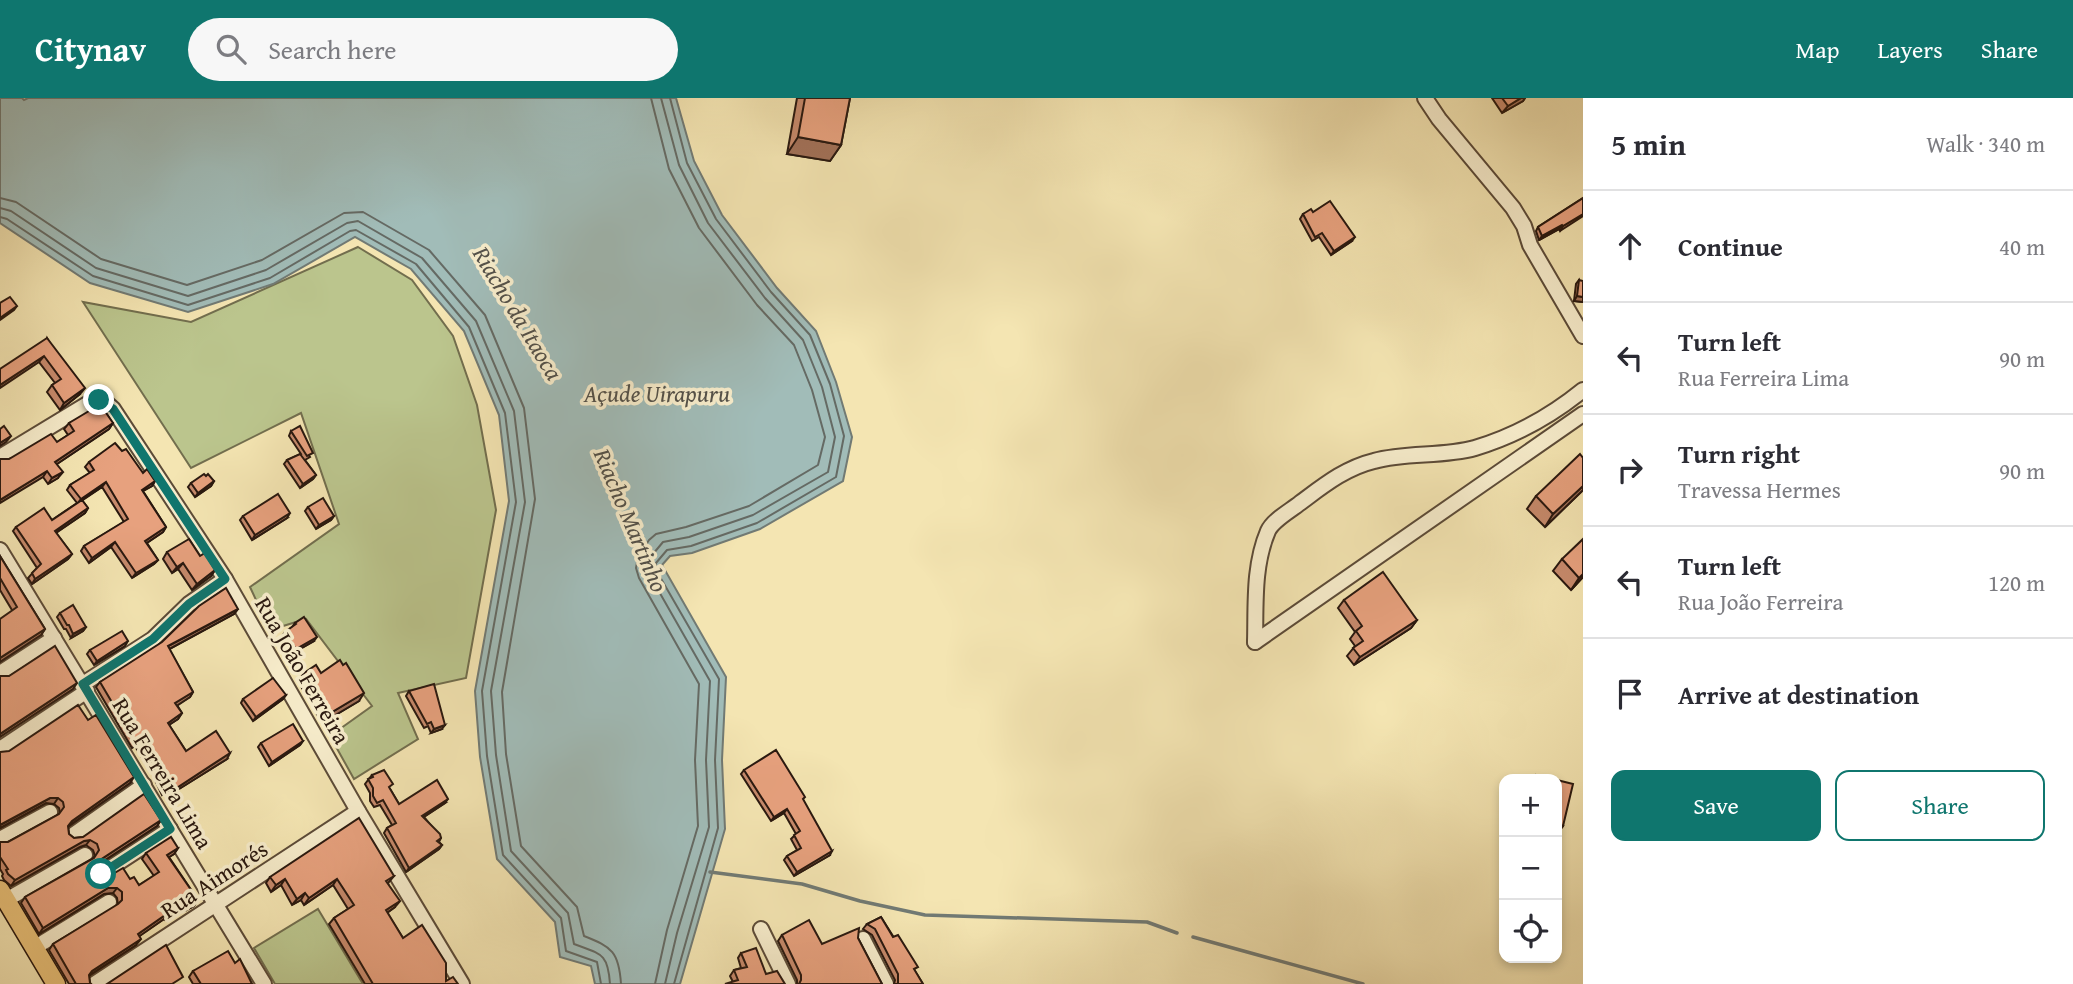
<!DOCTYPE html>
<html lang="en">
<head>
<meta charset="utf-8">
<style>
  :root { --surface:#fff; --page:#f7f7f7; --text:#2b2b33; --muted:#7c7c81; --line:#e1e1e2; --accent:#0f766e }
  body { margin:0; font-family:"Gentium Book Plus",serif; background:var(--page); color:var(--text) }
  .controls { position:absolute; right:21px; bottom:21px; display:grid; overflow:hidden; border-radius:14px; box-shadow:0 4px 10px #0003 }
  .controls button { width:63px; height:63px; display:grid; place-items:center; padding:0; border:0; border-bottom:2px solid var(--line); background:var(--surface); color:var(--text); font:35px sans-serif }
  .stop { position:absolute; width:21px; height:21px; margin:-16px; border:5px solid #0f766e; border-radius:50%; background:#fff }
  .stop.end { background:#0f766e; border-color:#fff; box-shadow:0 2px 7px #0008 }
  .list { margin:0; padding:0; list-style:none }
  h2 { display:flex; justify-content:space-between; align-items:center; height:91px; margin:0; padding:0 28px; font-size:30px }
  h2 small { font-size:23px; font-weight:400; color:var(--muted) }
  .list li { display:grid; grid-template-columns:46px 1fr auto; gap:21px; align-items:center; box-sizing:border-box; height:112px; padding:0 28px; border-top:2px solid var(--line) }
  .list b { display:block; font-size:26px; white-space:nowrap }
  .list p { margin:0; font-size:23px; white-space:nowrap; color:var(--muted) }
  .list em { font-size:23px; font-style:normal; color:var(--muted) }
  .actions { display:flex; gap:14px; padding:21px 28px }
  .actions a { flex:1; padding:16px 0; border:2px solid var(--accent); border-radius:14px; text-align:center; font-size:24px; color:var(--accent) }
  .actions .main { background:var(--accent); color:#fff }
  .icon { flex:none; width:38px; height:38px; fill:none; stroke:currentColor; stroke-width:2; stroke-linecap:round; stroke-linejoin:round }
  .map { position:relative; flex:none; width:1583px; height:886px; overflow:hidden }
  header { display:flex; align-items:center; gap:42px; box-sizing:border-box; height:98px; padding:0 35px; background:var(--accent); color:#fff }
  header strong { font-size:33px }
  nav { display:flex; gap:38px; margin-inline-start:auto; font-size:24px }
  .search { width:490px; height:63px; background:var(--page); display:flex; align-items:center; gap:18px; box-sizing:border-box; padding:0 24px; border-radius:38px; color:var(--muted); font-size:26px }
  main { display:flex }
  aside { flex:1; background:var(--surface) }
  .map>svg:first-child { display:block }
  .green { fill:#bbc58d; stroke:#726e4e; stroke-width:2 }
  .water { fill:#a1bcb8; stroke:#717a74; stroke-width:2 }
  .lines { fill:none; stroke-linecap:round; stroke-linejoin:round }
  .shore { stroke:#656a64; stroke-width:2 }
  .stream { stroke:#717a74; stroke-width:3.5 }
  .minor-casing { stroke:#5c4b38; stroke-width:18 }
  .major-casing { stroke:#29180f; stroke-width:21 }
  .minor { stroke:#f8eecd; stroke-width:14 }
  .major { stroke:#eac279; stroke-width:18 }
  .wall { fill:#c78a6c; stroke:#29180f; stroke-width:2 }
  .shaded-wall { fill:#a27158; stroke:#29180f; stroke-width:2 }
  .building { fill:#e7a17e; stroke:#29180f; stroke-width:2 }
  .route { stroke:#0f766e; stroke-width:9 }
  .labels { text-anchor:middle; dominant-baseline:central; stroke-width:7; stroke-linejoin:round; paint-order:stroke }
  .street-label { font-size:23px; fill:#29180f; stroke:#f8eecd }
  .water-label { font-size:24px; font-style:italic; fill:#53514a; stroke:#f8eecd }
</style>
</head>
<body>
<header>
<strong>Citynav</strong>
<div class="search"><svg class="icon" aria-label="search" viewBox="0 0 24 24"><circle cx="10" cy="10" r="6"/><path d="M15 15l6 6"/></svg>Search here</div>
<nav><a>Map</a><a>Layers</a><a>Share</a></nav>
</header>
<main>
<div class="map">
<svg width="1583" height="886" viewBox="0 0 1583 886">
  <rect width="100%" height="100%" fill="#f4e5b2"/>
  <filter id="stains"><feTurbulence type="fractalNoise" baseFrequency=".00286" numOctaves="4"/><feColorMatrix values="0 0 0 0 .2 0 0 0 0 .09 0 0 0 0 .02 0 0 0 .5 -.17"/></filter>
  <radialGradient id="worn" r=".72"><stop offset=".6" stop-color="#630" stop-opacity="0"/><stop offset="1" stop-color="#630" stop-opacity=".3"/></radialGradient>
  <g class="green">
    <polygon points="358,149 412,182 453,238 477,307 496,412 466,580 398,595 418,641 354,681 330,638 372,608 306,521 270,532 250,489 339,426 301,315 191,370 83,204 191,224"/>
    <polygon points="318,811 363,886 275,886 254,850"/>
  </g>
  <polygon class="water" points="0,0 22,0 24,2 28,0 676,0 694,63 722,117 777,190 816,233 836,284 852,339 843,383 760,431 692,455 670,458 662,467 726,579 722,662 725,731 680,886 595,886 591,868 560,859 555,824 497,761 480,659 475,593 509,403 499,317 464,233 411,171 355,139 273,186 188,214 90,185 0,125"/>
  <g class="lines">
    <g class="shore">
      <polyline points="651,0 669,71 699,130 757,207 794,247 812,292 825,339 818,367 749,408 686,429 656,436 649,442 638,459 636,470 639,480 699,586 695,662 698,728 667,832 655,886"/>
      <polyline points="661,0 679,67 708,125 765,200 803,242 822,289 835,339 828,374 753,417 689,439 663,444 648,462 649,476 710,583 706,662 709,729 677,835 665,886"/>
      <polyline points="670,0 687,65 716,121 771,194 810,237 830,286 844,338 836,379 757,425 691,448 667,452 656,465 656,472 719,581 715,662 718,730 674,886"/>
      <path d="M0,100L16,104L101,161L187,187L262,162L344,115L363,114L429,152L485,217L524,310L535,401L502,594L506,656L521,748L577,809L584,838C612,849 619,854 621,886"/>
      <path d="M0,110L11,113L96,170L188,198L266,172L347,125L358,123L422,160L476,223L514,313L525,404L491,593L496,657L511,753L568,815L574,846C600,856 608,854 610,886"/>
      <polyline points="0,119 7,121 93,178 188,207 270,180 350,133 356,132 416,166 469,229 505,315 516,404 482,593 487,658 503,757 561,820 566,853 597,864 601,886"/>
    </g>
    <g class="stream">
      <polyline points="710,774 802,786 860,803 925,817 1147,824 1177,835"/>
      <polyline points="1193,839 1363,886"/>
    </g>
    <defs>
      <g id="minor">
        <polyline points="1425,0 1439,21 1513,110 1524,128 1530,147 1583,238"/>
        <polyline points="0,359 94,302 104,303 113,311 225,481 358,713 462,886"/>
        <polyline points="0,452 264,886"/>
        <path d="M1255,544C1256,508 1253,468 1268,433C1273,422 1290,413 1300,405C1323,388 1345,370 1374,363C1406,354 1443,359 1475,350C1515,338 1551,318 1583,292"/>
        <polyline points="1255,544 1583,316"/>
        <polyline points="0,575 54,540"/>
        <polyline points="83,586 153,541 189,506 225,481"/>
        <polyline points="0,651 87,593"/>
        <polyline points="73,737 144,687"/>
        <polyline points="0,741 50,714"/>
        <polyline points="101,776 170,731"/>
        <polyline points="6,802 85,757"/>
        <polyline points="761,831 788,886"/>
        <polyline points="863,841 886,886"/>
        <polyline points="34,850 109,804"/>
        <polyline points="94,886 358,713"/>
      </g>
      <polyline id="major" points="0,792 56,886"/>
    </defs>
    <use href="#minor" class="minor-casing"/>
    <use href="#major" class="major-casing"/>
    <use href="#minor" class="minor"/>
    <use href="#major" class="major"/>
  </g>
  <g class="wall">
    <polygon points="797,0 850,0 841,47 830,63 787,56"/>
    <polygon points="1492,0 1525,0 1523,3 1502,15"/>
    <polygon points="1583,100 1560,133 1559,131 1539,142 1536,133 1538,129"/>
    <polygon points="1313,114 1352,143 1331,157 1319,139 1312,143 1300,121 1303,116"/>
    <polygon points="1579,182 1583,204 1574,203 1576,186"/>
    <polygon points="47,240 80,296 60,312 47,294 52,287 55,285 39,264"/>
    <polygon points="96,313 113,325 109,331 57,366 58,380 48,386 43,379 9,361 57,344 68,337 64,331 69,325"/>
    <polygon points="291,333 310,359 305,362 316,377 313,381 300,390 284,366 287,362 301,356 289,338"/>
    <polygon points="122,353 143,375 155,383 152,388 143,393 166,429 163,434 147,445 158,462 154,466 132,480 111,449 89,465 81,453 84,448 124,424 102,389 82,402 88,410 85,415 56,435 72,456 68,461 32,486 28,480 37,470 13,433 16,429 52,422 77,405 67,392 70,387 90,375 85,369 89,364"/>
    <polygon points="206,378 214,383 211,388 195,399 188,389 191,385"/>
    <polygon points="1583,392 1545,429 1527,411 1536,398"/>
    <polygon points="308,409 334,418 331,422 316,431 305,413"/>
    <polygon points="243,418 287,420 252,442 240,422"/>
    <polygon points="167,454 200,458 215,472 211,478 192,492 178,471 172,475 163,461"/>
    <polygon points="0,458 45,531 41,537 12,512 0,492"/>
    <polygon points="1562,461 1583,479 1571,492 1553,473"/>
    <polygon points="1344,502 1417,522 1411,530 1354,567 1347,558 1355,548 1350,541 1355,534 1338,510"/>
    <polygon points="238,511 234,516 169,551 193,594 190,599 177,607 182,615 178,621 169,627 186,653 227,661 171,696 169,693 162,697 155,682 158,677 150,662 145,665 135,648 132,650 96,589 100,584"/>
    <polygon points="60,515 86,529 83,533 71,540 66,531 64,531 57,519"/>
    <polygon points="295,525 314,543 293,555 282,538 285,534 292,529"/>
    <polygon points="125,548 94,567 87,556 90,552"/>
    <polygon points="304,575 321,575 359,603 322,625 298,583"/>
    <polygon points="409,593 442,631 431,635 428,628 424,630 406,598"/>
    <polygon points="286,597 283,601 253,623 241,605 243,601"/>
    <polygon points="303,643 300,647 269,668 258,649 261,645"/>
    <polygon points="0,654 130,685 68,729 69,736 74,740 83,739 161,722 157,728 96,768 97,775 106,780 130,781 139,787 154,778 142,761 146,755 178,750 174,756 169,759 198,802 194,808 185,813 183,810 165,822 164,821 139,838 136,847 89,878 90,885 91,886 69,886 49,852 53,846 118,807 117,800 113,795 104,796 39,836 21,805 25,799 93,760 95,758 93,752 86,747 80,749 11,788 4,782 2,778 3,776 0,771 0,744 8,744 58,717 60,715 59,710 54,706 46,705 0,730"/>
    <polygon points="744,672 803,702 830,757 794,778 784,762 787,758 797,752 791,741 796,736 784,715 771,723 741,676"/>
    <polygon points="372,677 390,691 399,706 445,705 424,719 441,740 439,744 442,747 439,751 406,774 384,735 387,730 392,727 380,707 374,709 370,703 370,695 365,686"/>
    <polygon points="394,778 388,785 395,809 387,815 403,840 446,883 458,886 365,886 329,826 334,820 348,811 333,787 304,807 301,802 292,807 281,787 271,794 266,785 270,779"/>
    <polygon points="881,819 915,873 923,886 894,886 895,882 872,837 863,831 867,826"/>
    <polygon points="782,837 822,846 858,840 882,886 797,886 797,882 778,843"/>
    <polygon points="741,855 766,876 733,884 730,878 734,872 741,870 738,860"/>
    <polygon points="235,865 252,886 193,886 189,879 193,873"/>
  </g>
  <g class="shaded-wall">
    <polygon points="1521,0 1525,0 1523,3 1502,15 1508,8"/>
    <polygon points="798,39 841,47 830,63 787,56"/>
    <polygon points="1583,116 1583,118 1560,133 1563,128"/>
    <polygon points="1562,127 1559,131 1539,142 1542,138"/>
    <polygon points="1355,139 1352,143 1331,157 1334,153"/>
    <polygon points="1577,198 1583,199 1583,204 1574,203"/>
    <polygon points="17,208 14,212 0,222 0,220"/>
    <polygon points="44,258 39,264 0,290 0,287"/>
    <polygon points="85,290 80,296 60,312 64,305"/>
    <polygon points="113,325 109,331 51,370 55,364"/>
    <polygon points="11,338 6,344 0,348 0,345"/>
    <polygon points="47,373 43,379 0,405 0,402"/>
    <polygon points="63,374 58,380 48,386 52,380"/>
    <polygon points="316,377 313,381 300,390 303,386"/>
    <polygon points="155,383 152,388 138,396 142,392"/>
    <polygon points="214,383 211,388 195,399 198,395"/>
    <polygon points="106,384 102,389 77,406 81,401"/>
    <polygon points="1583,388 1583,392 1545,429 1553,416"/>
    <polygon points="88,410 85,415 51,438 55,433"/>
    <polygon points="290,415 287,420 252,442 255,437"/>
    <polygon points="334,418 331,422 316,431 319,427"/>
    <polygon points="166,429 163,434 142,448 145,443"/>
    <polygon points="115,444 111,449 89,465 92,460"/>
    <polygon points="72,456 68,461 32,486 35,481"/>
    <polygon points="158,462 154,466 132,480 136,475"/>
    <polygon points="183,465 178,471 172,475 177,469"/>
    <polygon points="215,472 211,478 192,492 197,486"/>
    <polygon points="1583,476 1583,479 1571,492 1579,480"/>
    <polygon points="238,511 234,516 164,554 168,548"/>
    <polygon points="1417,522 1411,530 1354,567 1360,559"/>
    <polygon points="86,529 83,533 71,540 73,536"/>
    <polygon points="45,531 41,537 0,564 0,560"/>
    <polygon points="317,539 314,543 293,555 296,551"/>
    <polygon points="128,543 125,548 94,567 97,563"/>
    <polygon points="77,585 73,591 0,639 0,636"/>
    <polygon points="193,594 190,599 172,611 175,605"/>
    <polygon points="364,595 359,603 322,625 327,617"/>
    <polygon points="286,597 283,601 253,623 256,619"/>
    <polygon points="182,615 178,621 164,630 168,625"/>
    <polygon points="445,627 442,631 431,635 434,631"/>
    <polygon points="303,643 300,647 269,668 272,664"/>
    <polygon points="230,655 227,661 171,696 175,691"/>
    <polygon points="134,679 130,685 67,729 72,723"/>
    <polygon points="50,700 58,700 54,706 46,705 0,730 0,727"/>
    <polygon points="448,701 445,705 419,722 422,718"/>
    <polygon points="787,711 784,715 771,723 774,719"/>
    <polygon points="161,722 157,728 96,768 100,762"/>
    <polygon points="1557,727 1563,728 1557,737"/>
    <polygon points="90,742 86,747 80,749 11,788 15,782 84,743"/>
    <polygon points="442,747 439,751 406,774 409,770"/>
    <polygon points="178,750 174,756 163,763 167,757"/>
    <polygon points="832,753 830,757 794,778 797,774"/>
    <polygon points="285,781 281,787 271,794 276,787"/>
    <polygon points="337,781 333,787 304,807 309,800"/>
    <polygon points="108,790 117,790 113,795 104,796 39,836 43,830"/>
    <polygon points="305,795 301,802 292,807 297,801"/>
    <polygon points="198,802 194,808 185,813 189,808"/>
    <polygon points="400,803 395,809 381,819 386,812"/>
    <polygon points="187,804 183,810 165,822 169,816"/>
    <polygon points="168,815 164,821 134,842 138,836"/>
    <polygon points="141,841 136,847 88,878 92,873"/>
  </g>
  <g class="building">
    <polygon points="805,0 850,0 841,47 798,39"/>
    <polygon points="1502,0 1521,0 1508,8"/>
    <polygon points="1583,100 1583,116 1563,128 1562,127 1542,138 1538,129"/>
    <polygon points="1330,103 1355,139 1334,153 1322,135 1315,139 1303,116 1311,111 1313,114"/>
    <polygon points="1579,182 1583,183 1583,199 1577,198"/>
    <polygon points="10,199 17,208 0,220 0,205"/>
    <polygon points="47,240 85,290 64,305 52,287 61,281 44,258 0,287 0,271"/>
    <polygon points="102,309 113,325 55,364 63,374 52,380 47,373 0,402 0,361 9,361 51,336 57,344 74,333 69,325 94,310 96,313"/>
    <polygon points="4,328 11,338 0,345 0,331"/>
    <polygon points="300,328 313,355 307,358 291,333"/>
    <polygon points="115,345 122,353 126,351 143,375 147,371 155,383 142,392 166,429 145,443 158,462 136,475 115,444 92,460 84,448 128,421 106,384 81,401 70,387 94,372 89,364"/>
    <polygon points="300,356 316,377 303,386 287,362"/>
    <polygon points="1580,356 1583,360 1583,388 1553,416 1536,398"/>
    <polygon points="204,376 206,378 208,376 214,383 198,395 191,385"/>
    <polygon points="278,396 290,415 255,437 243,418"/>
    <polygon points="323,400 334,418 319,427 308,409"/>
    <polygon points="82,402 88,410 55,433 72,456 35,481 32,475 41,466 16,429 44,410 52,422"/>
    <polygon points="189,441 200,458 205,455 215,472 197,486 183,465 177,469 167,454"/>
    <polygon points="1583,441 1583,476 1579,480 1562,461"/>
    <polygon points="0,458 45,531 0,560 0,521 17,509 0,480"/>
    <polygon points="1383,474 1417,522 1360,559 1353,550 1363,543 1356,533 1362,528 1344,502"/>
    <polygon points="226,490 238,511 168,548 193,594 175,605 182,615 168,625 186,653 216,633 230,655 175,691 173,687 166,691 159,676 163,674 153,657 149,659 139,643 136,645 100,584 162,544 199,508"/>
    <polygon points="73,507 86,529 73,536 69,527 67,527 60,515"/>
    <polygon points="304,519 317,539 296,551 285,534 296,526 295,525"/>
    <polygon points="122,533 128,543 97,563 90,552"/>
    <polygon points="55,548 77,585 0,636 0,578 9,578"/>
    <polygon points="340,562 343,567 346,565 364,595 327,617 304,575 316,567 321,575"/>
    <polygon points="273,580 286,597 256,619 243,601"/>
    <polygon points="434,586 445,627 434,631 431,624 427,626 409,593"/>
    <polygon points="78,607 88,622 96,617 134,679 72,723 68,728 69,736 74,740 83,739 144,696 161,722 100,762 96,767 97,775 106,780 123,770 130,781 134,779 139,787 159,774 146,755 171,739 178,750 167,757 198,802 189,808 187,804 169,816 168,815 138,836 141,841 92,873 89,877 90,885 91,886 76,886 53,846 118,806 122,802 122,794 117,790 108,790 43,830 25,799 94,760 99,752 97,746 90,742 84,743 15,782 8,776 6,772 8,771 0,759 0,744 8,744 59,716 64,709 63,704 58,700 50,700 0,727 0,654 9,653"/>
    <polygon points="293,626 303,643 272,664 261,645"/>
    <polygon points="776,652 805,699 803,701 832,753 797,774 787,758 801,750 794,737 800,733 787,711 774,719 744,672"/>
    <polygon points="384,672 393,686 389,689 399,706 437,682 448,701 422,718 440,736 441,740 437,743 442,747 409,770 387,730 396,725 383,702 377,705 373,698 373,690 368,681 373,679 372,677"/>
    <polygon points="1536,677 1553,681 1535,681"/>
    <polygon points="1557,682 1573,686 1563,728 1557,727"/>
    <polygon points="359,720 394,778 386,783 400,803 386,812 403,840 422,827 446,865 446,883 453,879 458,886 373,886 334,820 354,807 337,781 309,800 305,795 297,801 285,781 276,787 270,779"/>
    <polygon points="881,819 893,839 898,837 918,869 914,871 923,886 897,886 898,885 898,876 875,831 867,826"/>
    <polygon points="809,822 822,846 859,830 858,840 882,886 799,886 801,882 801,877 782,837"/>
    <polygon points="166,847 183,879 172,886 107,886"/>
    <polygon points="756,850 766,876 777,873 785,886 725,886 738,882 734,872 747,869 741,855"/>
    <polygon points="228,853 235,865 240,861 252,886 201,886 193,873"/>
  </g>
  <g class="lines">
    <polyline class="route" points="99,302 113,311 225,481 189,506 153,541 83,586 170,731 101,776"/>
  </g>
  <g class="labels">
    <g class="street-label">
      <text transform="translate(303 572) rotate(60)">Rua João Ferreira</text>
      <text transform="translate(163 675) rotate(59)">Rua Ferreira Lima</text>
      <text transform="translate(214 781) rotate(-33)">Rua Aimorés</text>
    </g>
    <g class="water-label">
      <text transform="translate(518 215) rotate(59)">Riacho da Itaoca</text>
      <text x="657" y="295">Açude Uirapuru</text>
      <text transform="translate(631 422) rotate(67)">Riacho Martinho</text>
    </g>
  </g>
  <rect width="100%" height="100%" filter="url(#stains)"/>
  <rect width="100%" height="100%" fill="url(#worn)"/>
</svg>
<div class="controls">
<button>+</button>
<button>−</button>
<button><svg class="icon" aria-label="locate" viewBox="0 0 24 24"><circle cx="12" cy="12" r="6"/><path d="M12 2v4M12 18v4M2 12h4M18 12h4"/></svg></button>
</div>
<div class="stop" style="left:101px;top:776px"></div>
<div class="stop end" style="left:99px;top:302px"></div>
</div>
<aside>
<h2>5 min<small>Walk · 340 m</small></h2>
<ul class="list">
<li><svg class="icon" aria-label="ahead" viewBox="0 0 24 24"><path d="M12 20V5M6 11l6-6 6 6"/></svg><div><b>Continue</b></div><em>40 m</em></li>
<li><svg class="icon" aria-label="left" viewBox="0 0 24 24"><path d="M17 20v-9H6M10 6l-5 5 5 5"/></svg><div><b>Turn left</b><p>Rua Ferreira Lima</p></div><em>90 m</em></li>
<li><svg class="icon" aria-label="right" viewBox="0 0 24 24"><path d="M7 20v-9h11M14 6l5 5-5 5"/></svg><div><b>Turn right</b><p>Travessa Hermes</p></div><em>90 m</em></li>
<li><svg class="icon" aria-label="left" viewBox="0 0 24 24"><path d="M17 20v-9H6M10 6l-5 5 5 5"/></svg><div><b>Turn left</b><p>Rua João Ferreira</p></div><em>120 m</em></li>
<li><svg class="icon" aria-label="arrive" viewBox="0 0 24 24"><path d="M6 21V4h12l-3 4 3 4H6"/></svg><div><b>Arrive at destination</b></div></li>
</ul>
<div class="actions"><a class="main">Save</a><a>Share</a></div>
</aside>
</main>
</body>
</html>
